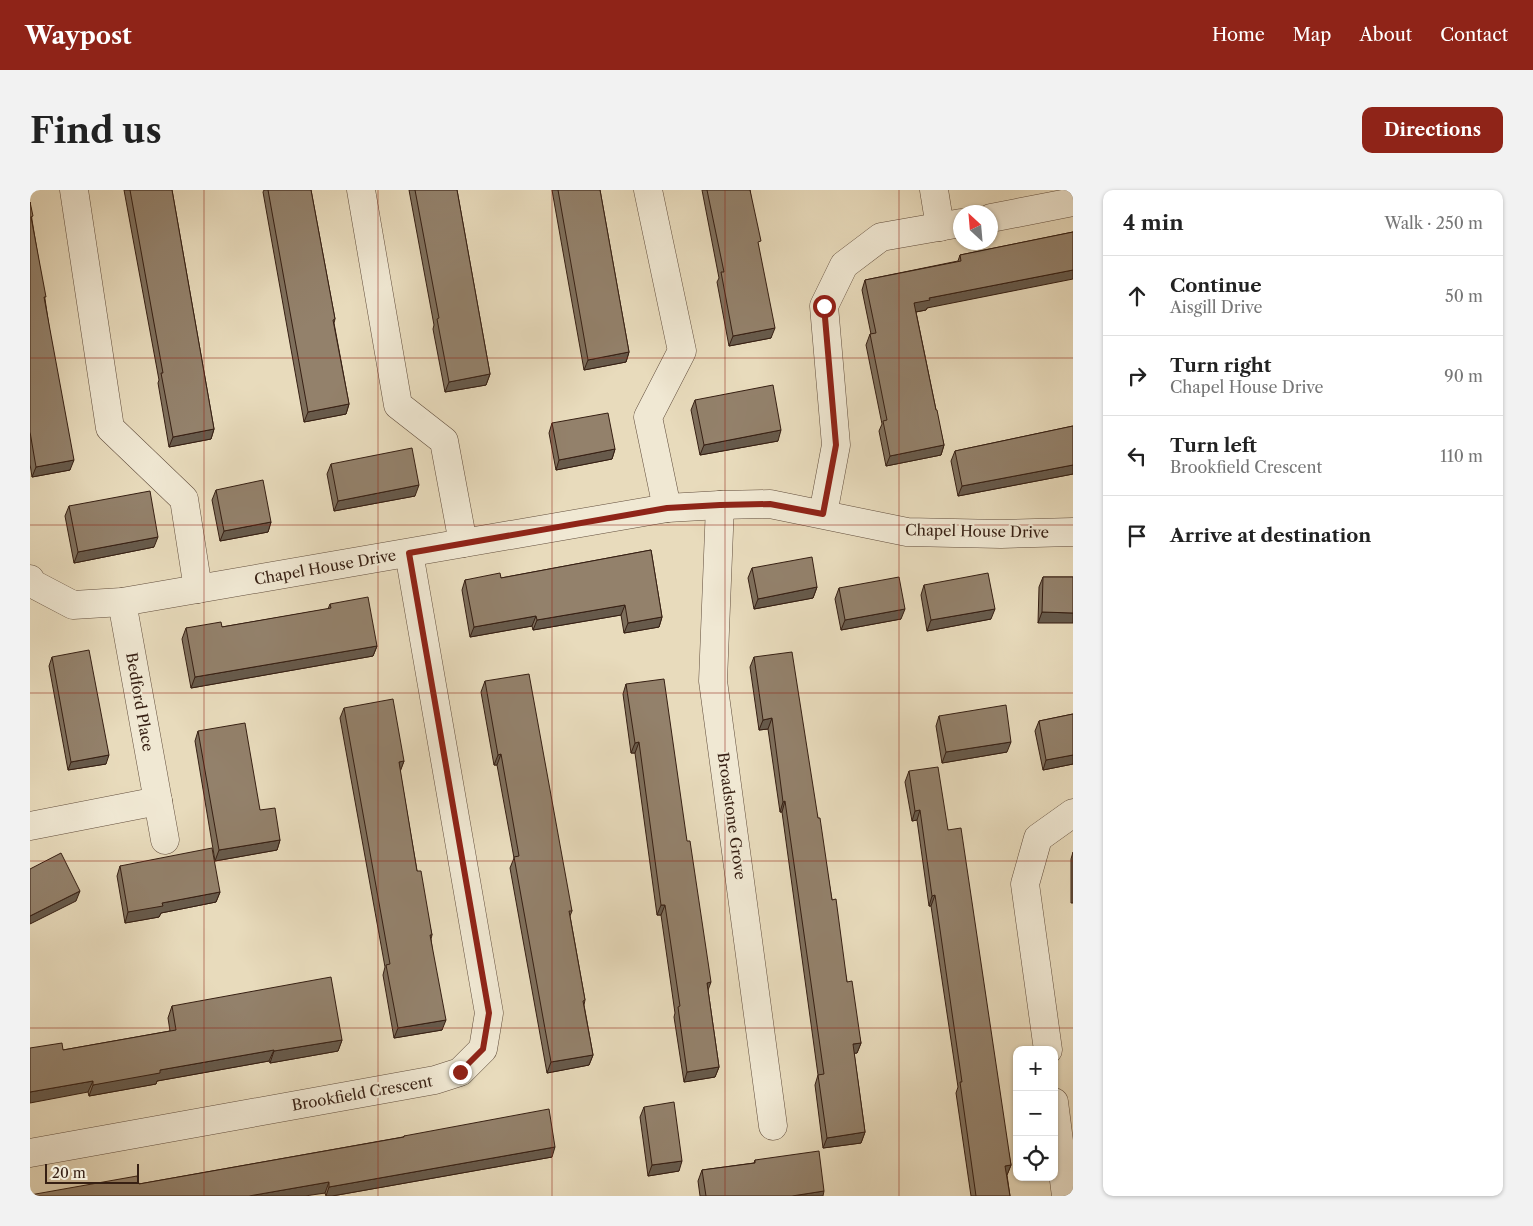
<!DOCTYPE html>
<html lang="en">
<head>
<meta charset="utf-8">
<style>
  :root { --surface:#fff; --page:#f2f2f2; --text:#222; --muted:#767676; --line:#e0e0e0; --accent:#8f2418 }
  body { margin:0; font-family:"Libre Caslon Text",serif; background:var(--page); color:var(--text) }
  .controls { position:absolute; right:15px; bottom:15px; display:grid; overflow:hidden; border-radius:10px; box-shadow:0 1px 4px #0004 }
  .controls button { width:45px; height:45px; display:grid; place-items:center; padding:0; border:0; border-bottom:1px solid var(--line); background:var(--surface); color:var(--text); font:25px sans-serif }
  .compass { position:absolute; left:923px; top:15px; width:45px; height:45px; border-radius:50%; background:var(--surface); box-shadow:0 1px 4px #0004; rotate:334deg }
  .scale { position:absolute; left:15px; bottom:12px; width:94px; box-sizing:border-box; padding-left:5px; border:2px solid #361f13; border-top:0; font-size:14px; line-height:18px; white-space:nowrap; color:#361f13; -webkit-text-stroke:4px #f0e8d3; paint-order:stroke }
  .stop { position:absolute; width:15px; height:15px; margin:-11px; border:4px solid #8f2418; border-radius:50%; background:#fff }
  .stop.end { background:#8f2418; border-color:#fff; box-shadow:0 1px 5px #0008 }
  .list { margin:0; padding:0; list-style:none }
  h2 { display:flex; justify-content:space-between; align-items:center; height:65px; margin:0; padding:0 20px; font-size:21px }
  h2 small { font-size:16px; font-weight:400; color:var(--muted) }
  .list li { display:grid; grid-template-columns:32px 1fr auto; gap:15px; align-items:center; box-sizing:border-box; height:80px; padding:0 20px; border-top:1px solid var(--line) }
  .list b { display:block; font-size:19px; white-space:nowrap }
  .list p { margin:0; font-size:16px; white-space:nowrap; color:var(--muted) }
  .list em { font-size:16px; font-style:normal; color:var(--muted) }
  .icon { flex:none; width:28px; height:28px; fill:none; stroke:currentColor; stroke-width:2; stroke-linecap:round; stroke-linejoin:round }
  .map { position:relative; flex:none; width:1043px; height:1006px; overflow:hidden; border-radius:10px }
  header { display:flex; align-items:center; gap:30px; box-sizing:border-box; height:70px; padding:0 25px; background:var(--accent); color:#fff }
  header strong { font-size:24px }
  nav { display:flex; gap:28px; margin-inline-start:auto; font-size:18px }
  .intro { display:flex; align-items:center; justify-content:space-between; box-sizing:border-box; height:120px; padding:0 30px }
  h1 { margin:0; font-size:35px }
  .button { padding:12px 22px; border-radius:10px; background:var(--accent); color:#fff; font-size:18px; font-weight:700 }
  main { display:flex; gap:30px; padding:0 30px }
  aside { flex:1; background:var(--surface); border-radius:10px; box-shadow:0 1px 4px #0004 }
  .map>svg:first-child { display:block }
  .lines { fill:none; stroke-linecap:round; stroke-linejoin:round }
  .minor-casing { stroke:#624e3d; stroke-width:29 }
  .minor { stroke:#f0e8d3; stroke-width:28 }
  .wall { fill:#7e6f5c; stroke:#361f13 }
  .shaded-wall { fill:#675a4b; stroke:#361f13 }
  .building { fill:#93816b; stroke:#361f13 }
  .route { stroke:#8f2418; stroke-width:6 }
  .grid { fill:none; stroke:#8f2418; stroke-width:1; stroke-opacity:0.55 }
  .labels { text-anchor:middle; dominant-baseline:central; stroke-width:4; stroke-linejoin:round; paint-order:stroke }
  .street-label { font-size:15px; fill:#361f13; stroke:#f0e8d3 }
</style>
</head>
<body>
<header>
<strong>Waypost</strong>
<nav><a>Home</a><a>Map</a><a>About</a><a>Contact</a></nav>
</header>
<div class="intro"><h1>Find us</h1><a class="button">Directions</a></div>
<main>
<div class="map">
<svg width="1043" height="1006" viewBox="0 0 1043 1006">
  <rect width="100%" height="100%" fill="#e8dbbc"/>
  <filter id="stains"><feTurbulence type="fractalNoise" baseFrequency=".004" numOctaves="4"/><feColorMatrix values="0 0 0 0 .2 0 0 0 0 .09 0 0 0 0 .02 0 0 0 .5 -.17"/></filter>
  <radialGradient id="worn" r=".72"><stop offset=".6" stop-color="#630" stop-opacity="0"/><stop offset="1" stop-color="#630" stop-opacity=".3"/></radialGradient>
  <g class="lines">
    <defs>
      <g id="minor">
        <polyline points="44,0 80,238 154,309 168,399"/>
        <polyline points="331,0 368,215 414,251 433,353"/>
        <polyline points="618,0 652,161 618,227 637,318"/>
        <polyline points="904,0 910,37"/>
        <polyline points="961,28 1043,12"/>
        <polyline points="690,315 683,491 743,936"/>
        <polyline points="793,324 806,255 794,116 814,75 851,47 931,33"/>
        <polyline points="0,389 3,394 43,415 92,412 637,318 690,315 740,314 877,342 971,344 1043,342"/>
        <polyline points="92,412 135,650"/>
        <polyline points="0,636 128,611"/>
        <polyline points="1018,860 995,694 1008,648 1043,623"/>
        <polyline points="1024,912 1036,1006"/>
        <polyline points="0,963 405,890 430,882 453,859 459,823 379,363"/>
      </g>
    </defs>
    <use href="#minor" class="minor-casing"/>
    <use href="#minor" class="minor"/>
  </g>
  <g class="wall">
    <polygon points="94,0 142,0 184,239 181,249 139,257 128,193 129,190"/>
    <polygon points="234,0 281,0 305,129 304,133 319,214 316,224 274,232 233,2"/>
    <polygon points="379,0 427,0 460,184 456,195 415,202 403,139 404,135"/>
    <polygon points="522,0 570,0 599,162 596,172 554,180"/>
    <polygon points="672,0 720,0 741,148 699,156 687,92 689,88"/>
    <polygon points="0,12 2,30 15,109 40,280 2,287 0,274"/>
    <polygon points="1043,42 897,118 896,120 886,122 906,220 914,255 911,265 856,276 849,241 852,234 836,155 840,144 841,144 832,100 835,90 928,71 930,65"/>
    <polygon points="665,210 748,251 670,265 661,220"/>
    <polygon points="522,233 585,259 582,269 526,280 519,243"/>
    <polygon points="1043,236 1043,284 928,306 921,271 925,261"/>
    <polygon points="301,274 385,306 304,321 297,284"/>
    <polygon points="186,300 241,332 238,342 190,351 182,310"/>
    <polygon points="39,316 124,357 44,373 35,326"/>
    <polygon points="621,360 632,427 629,437 594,443 591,425 503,440 502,436 440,447 432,400 435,390 471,388"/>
    <polygon points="722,378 787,397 783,408 724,419 718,388"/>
    <polygon points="1013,387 1043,387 1008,433 1009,397"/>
    <polygon points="894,395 961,429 897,441 891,405"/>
    <polygon points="809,398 871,429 811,440 805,409"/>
    <polygon points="300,414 347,456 343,466 161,498 152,449 156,438 192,437 298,419"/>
    <polygon points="22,467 76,574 38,580 19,476"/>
    <polygon points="724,467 788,628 802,710 817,792 831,853 827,863 824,863 835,942 831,953 793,958 785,895 788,885 752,622 750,622 738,539 729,540 720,477"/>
    <polygon points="455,491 542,721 540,726 555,810 554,815 563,865 559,875 517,883 480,678 484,668 467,575 464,575 451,502"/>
    <polygon points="596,494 678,800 689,877 685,887 654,892 644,827 645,823 631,725 627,725 605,563 601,563 593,504"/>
    <polygon points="314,518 374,571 370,581 387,681 402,745 401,749 412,840 364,848 353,785 355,777 310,528"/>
    <polygon points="1043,524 1043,574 1013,580 1005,541 1009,531"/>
    <polygon points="909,526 977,562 912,573 906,536"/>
    <polygon points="168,541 230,620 250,650 247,660 185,671 165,551"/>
    <polygon points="879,581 918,640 981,975 977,985 980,1006 941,1006 926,903 928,897 901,716 899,716 887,630 882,631 875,592"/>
    <polygon points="1043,662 1043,713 1041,713 1041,669"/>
    <polygon points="90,676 190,702 186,712 131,723 129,727 95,733 87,686"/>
    <polygon points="142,816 312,850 308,861 240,873 239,871 127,891 126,894 59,906 58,902 33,860 140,841 138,828"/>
    <polygon points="614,917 649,981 618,986 610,927"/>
    <polygon points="374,946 522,967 302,1006 296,1006 295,1003 109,994 373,947"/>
    <polygon points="725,970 793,1006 670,1006 668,991 672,980 724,973"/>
  </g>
  <g class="shaded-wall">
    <polygon points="1043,80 1043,89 897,118 896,120 880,123 884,113 899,108"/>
    <polygon points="745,138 741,148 699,156 703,146"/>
    <polygon points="599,162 596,172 554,180 558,170"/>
    <polygon points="460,184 456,195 415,202 419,192"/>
    <polygon points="319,214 316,224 274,232 278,222"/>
    <polygon points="184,239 181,249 139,257 143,247"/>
    <polygon points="751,240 748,251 670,265 674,255"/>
    <polygon points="914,255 911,265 856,276 860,266"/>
    <polygon points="585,259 582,269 526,280 529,270"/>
    <polygon points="44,270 40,280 2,287 6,277"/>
    <polygon points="1043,275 1043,284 928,306 932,296"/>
    <polygon points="389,295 385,306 304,321 308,311"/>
    <polygon points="241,332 238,342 190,351 194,341"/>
    <polygon points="128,347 124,357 44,373 48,362"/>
    <polygon points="787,397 783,408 724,419 728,409"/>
    <polygon points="595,415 591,425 503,440 507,430"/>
    <polygon points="875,419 871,429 811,440 815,430"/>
    <polygon points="965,419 961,429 897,441 901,430"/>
    <polygon points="1012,422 1043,423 1043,433 1008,433"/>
    <polygon points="506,426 502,436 440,447 444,437"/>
    <polygon points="632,427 629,437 594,443 598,433"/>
    <polygon points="347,456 343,466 161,498 165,487"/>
    <polygon points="742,528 738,539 729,540 733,530"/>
    <polygon points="609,552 605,563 601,563 605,553"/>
    <polygon points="981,552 977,562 912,573 916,562"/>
    <polygon points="471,564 467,575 464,575 468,565"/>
    <polygon points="79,565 76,574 38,580 41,572"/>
    <polygon points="1043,565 1043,574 1013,580 1016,570"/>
    <polygon points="374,571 370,582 369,572"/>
    <polygon points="755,611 752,622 750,622 753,612"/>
    <polygon points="890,620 887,630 882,631 885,621"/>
    <polygon points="250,650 247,660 185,671 189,660"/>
    <polygon points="50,701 46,711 0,734 0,726"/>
    <polygon points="190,702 186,712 131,723 129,727 95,733 98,722 132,713"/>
    <polygon points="905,705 901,716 899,716 902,706"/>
    <polygon points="631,715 635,715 631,725 627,725"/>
    <polygon points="681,792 677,803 677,793"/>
    <polygon points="416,830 412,840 364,848 368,838"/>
    <polygon points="312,850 308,861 240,873 244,861"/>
    <polygon points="831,853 827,863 819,864 823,854"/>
    <polygon points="244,860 239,871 127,891 126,894 59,906 63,895 130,880"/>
    <polygon points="563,865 559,875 517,883 521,872"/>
    <polygon points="689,877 685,887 654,892 657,882"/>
    <polygon points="63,891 58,902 0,913 0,902"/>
    <polygon points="835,942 831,953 793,958 797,948"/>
    <polygon points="525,957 522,967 302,1006 296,1006 299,997"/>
    <polygon points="652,971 649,981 618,986 622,975"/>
    <polygon points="981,975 977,985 972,986 975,976"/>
    <polygon points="299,992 295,1003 275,1006 219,1006"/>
    <polygon points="794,1001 793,1006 762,1006"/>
  </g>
  <g class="building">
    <polygon points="100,0 142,0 184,239 143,247 131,183 133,183"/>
    <polygon points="238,0 281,0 305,129 303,130 319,214 278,222"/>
    <polygon points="385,0 427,0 460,184 419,192 407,129 409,128"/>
    <polygon points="528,0 570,0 599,162 558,170"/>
    <polygon points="677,0 720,0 731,51 728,52 745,138 703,146 691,82 694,82"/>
    <polygon points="0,12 3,26 1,27 16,107 14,107 44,270 6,277 0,242"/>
    <polygon points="1043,42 1043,80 899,108 900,110 884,113 906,220 907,220 914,255 860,266 853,231 857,230 840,144 846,143 835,90 931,71 930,65"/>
    <polygon points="743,195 751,240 674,255 665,210"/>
    <polygon points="578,223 585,259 529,270 522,233"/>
    <polygon points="1043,236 1043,275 932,296 925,261"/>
    <polygon points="382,258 389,295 308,311 301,274"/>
    <polygon points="233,290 241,332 194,341 186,300"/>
    <polygon points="120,301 128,347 48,362 39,316"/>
    <polygon points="621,360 632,427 598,433 595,415 507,430 506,426 444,437 435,390 470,383 471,388"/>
    <polygon points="782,367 787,397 728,409 722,378"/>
    <polygon points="958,383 965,419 901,430 894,395"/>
    <polygon points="869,387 875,419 815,430 809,398"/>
    <polygon points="1013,387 1043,387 1043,423 1012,422"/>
    <polygon points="338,407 347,456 165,487 156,438 191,432 192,437 301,418 300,414"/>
    <polygon points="59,460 79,565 41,572 22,467"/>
    <polygon points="762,462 788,628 790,628 802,710 806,709 817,792 822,791 831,853 823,854 835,942 797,948 788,885 794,884 755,611 753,612 742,528 733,530 724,467"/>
    <polygon points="499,484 542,721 539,721 555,810 553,811 563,865 521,872 484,667 489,666 471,564 468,565 455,491"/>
    <polygon points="634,489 657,651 660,651 681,792 677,793 689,877 657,882 648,817 650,816 635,715 631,715 609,552 605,553 596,494"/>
    <polygon points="363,509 374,571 369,572 387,681 391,681 402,745 400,745 416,830 368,838 356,775 360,774 314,518"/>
    <polygon points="976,515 981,552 916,562 909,526"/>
    <polygon points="1043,524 1043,565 1016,570 1009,531"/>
    <polygon points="215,533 230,620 245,618 250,650 189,660 168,541"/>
    <polygon points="908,577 918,640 931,638 981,975 975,976 980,1006 946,1006 930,892 932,892 905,705 902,706 890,620 885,621 879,581"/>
    <polygon points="182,658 190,702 132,713 133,716 98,722 90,676"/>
    <polygon points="31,663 50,701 0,726 0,679"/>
    <polygon points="301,787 312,850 244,861 244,860 130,880 130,883 63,895 63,891 0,902 0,858 32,853 33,860 146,840 142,816"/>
    <polygon points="644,912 652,971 622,975 614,917"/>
    <polygon points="519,919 525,957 299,997 299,992 219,1006 0,1006 0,1005 107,986 109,994 374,947 374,946"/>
    <polygon points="789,961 794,1001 762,1006 676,1006 672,980 725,973 725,970"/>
  </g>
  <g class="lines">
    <polyline class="route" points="430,882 453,859 459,823 379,363 637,318 690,315 740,314 793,324 806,255 794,116"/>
  </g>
  <path class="grid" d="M174,0V1006M348,0V1006M522,0V1006M695,0V1006M869,0V1006M0,168H1043M0,335H1043M0,503H1043M0,671H1043M0,838H1043"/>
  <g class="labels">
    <g class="street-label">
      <text transform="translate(947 341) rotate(1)">Chapel House Drive</text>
      <text transform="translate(295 377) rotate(-10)">Chapel House Drive</text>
      <text transform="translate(110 512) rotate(80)">Bedford Place</text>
      <text transform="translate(702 626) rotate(82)">Broadstone Grove</text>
      <text transform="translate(332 903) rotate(-10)">Brookfield Crescent</text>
    </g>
  </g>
  <rect width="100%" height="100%" filter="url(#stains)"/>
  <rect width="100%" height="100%" fill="url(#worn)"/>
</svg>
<div class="controls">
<button>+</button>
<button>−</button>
<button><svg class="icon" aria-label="locate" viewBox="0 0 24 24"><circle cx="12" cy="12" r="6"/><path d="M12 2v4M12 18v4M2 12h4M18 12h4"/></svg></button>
</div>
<svg class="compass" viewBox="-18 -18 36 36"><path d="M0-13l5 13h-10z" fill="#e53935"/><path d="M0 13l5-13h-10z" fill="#767676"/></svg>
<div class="scale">20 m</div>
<div class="stop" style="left:794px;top:116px"></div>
<div class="stop end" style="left:430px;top:882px"></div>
</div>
<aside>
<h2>4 min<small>Walk · 250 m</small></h2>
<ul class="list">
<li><svg class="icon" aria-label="ahead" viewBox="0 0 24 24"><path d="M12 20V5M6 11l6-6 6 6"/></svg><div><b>Continue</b><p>Aisgill Drive</p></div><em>50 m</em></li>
<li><svg class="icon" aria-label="right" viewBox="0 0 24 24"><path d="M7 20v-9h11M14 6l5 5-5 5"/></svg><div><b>Turn right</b><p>Chapel House Drive</p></div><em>90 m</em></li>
<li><svg class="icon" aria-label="left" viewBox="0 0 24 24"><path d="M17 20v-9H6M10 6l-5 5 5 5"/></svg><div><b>Turn left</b><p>Brookfield Crescent</p></div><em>110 m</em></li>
<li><svg class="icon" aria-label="arrive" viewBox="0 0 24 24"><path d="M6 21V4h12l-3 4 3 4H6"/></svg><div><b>Arrive at destination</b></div></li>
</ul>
</aside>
</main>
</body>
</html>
